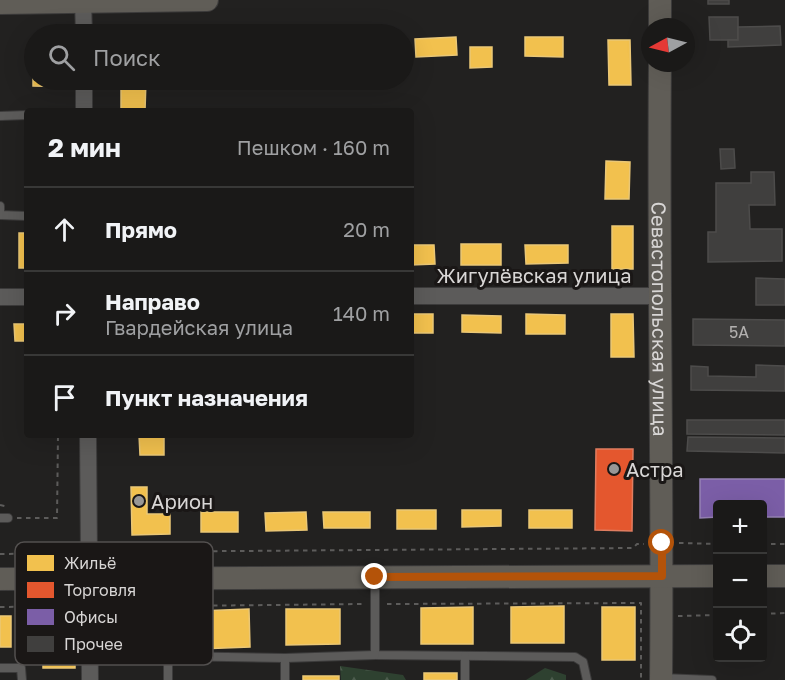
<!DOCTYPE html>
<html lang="ru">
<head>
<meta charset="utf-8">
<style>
  :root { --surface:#1a1918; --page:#272625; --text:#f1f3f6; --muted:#9fa0a2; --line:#383837 }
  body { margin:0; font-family:"Golos Text",sans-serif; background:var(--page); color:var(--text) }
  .controls { position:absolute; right:18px; bottom:18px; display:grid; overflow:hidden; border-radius:6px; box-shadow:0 6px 24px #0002 }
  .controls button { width:54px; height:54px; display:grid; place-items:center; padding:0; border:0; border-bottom:2px solid var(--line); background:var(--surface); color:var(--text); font:30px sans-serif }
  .compass { position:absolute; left:641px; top:18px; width:54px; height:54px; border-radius:50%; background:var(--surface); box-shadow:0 6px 24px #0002; rotate:263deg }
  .stop { position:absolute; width:18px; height:18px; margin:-14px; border:4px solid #b45309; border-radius:50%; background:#fff }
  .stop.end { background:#b45309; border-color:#fff; box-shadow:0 2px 6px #0008 }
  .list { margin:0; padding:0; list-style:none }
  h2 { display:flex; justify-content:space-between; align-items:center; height:78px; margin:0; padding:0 24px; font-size:26px }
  h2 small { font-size:20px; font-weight:400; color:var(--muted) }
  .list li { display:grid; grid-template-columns:39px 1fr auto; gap:18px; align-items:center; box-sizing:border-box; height:84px; padding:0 24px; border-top:2px solid var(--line) }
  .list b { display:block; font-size:22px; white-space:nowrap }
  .list p { margin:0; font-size:20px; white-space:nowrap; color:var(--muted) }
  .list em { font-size:20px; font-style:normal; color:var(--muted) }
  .icon { flex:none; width:33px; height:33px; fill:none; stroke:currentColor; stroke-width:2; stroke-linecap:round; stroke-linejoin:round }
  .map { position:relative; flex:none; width:785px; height:680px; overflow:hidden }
  .search { position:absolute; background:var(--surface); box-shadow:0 6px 24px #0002; left:24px; top:24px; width:390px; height:66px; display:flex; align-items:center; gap:15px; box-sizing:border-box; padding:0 21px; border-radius:33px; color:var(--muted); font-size:22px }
  .panel { position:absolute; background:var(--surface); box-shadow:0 6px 24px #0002; left:24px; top:108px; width:390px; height:330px; border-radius:6px }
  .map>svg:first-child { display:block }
  .forest { fill:url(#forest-firs) }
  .homes { fill:#f2c14e; stroke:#eac776; stroke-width:1.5 }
  .shops { fill:#e4572e; stroke:#e07d60; stroke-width:1.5 }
  .offices { fill:#7b5ea7; stroke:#9782b5; stroke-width:1.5 }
  .building { fill:#403f3e; stroke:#4d4c4b; stroke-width:1.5 }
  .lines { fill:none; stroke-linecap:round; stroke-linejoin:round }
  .lane-casing { stroke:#3c3b3b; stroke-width:10 }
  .street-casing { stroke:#3c3b3b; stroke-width:18 }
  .secondary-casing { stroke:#3c3b3b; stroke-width:24 }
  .path { stroke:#5d5c5b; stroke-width:2; stroke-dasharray:4.5 4.5; stroke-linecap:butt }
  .lane { stroke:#5c5b5a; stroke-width:8 }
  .street { stroke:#5c5b5a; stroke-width:16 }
  .secondary { stroke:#605d57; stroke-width:22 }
  .route { stroke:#b45309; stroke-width:8 }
  .poi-dot { fill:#989796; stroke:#1a1716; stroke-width:2 }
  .labels { text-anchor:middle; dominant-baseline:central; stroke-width:6; stroke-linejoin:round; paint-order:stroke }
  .number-label { font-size:16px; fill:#b2b0af }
  .street-label { font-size:20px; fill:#d8d6d5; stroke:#1a1716 }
  .poi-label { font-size:20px; fill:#d8d6d5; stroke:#1a1716; text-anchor:start }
  .key { fill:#1a1716; stroke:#53504f; stroke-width:1.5 }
  .key-label { font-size:16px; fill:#d8d6d5 }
</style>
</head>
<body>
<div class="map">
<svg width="785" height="680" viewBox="0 0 785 680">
  <defs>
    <pattern id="forest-firs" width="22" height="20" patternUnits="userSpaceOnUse" patternTransform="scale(1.5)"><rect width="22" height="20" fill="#2e4130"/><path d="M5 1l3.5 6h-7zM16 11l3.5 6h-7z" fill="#4c5c4d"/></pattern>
  </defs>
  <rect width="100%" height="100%" fill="#222120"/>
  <g class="forest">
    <polygon points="340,666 403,675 406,680 341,680"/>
    <polygon points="545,668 566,675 566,680 526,680"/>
  </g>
  <g class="homes">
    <rect x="167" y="32" width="16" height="2"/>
    <polygon points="456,37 457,55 416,57 415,39"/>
    <polygon points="525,37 563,37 563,57 525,56"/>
    <polygon points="608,40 630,40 631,85 609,85"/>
    <polygon points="470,47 492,47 492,67 470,68"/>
    <polygon points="33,54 34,80 72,80 72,87 33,86"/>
    <polygon points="121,80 146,80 145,111 121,111"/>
    <polygon points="606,161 630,162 629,199 605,199"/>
    <rect x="612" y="226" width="21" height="43"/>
    <rect x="19" y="233" width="8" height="35"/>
    <rect x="461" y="244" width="40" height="21"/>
    <polygon points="411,245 434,245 435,264 411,265"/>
    <polygon points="525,245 568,245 568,263 526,264"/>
    <rect x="411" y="314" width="22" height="19"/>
    <polygon points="526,314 565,315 565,334 526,334"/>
    <polygon points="611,314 633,314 634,357 611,357"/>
    <polygon points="462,315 501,316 501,333 462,332"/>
    <polygon points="14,324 27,324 27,341 15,341"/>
    <polygon points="139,435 164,435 164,455 140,455"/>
    <polygon points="131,487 147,487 147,514 170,514 170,534 132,535"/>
    <rect x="397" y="510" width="39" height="19"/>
    <polygon points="462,510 501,510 501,526 462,527"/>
    <rect x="529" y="510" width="43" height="18"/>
    <rect x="201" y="512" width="37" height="20"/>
    <polygon points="306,512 307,530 266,531 265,513"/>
    <polygon points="323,512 370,512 370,528 324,528"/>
    <polygon points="564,606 564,643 511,643 511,607"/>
    <polygon points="473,607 473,644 421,644 421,608"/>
    <rect x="602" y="607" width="33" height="53"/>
    <polygon points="249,609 250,647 199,649 198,611"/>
    <polygon points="286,609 340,609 340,644 286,645"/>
    <rect x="43" y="614" width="32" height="54"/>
    <rect x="0" y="616" width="11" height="31"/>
    <rect x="424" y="673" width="33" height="7"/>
    <rect x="303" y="676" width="36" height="4"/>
  </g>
  <polygon class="shops" points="596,449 633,449 632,531 595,530"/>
  <polygon class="offices" points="700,479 785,479 785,517 762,517 762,504 718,504 718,517 700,518"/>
  <g class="building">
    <rect x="708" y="0" width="21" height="4"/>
    <polygon points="709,17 738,17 738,40 710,40"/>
    <polygon points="780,26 781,45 728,47 728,40 738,40 738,27"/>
    <polygon points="720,149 734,149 735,168 721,169"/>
    <polygon points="751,172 774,172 775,205 749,205 750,229 782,229 782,261 708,262 708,232 716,232 716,183 751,183"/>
    <polygon points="756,278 785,279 785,305 756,305"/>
    <polygon points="693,319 785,320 785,346 693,345"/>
    <polygon points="756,365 785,366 785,391 691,390 691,366 708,367 708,376 756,377"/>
    <polygon points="687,420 785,420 785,435 687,434"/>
    <polygon points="688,437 785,438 785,453 687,451"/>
  </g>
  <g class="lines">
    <defs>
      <g id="lane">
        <polyline points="0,116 27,115"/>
        <polyline points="0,206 0,215 27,216"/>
        <polyline points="0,518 8,518"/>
        <polyline points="375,577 375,655 575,657 583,662 587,680"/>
        <polyline points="167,579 168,656 285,658 375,655"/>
        <polyline points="168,656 168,680"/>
        <polyline points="465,656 465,680"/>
        <polyline points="0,668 21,668 22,680"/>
        <polyline points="662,678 712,680"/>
        <polyline points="285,680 285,658"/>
      </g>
      <g id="street">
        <polyline points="83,1 84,34"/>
        <polyline points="84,80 84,111"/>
        <polyline points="411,296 658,296"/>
        <polyline points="0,297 27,297"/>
        <polyline points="88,435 90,680"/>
      </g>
      <g id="secondary">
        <polyline points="0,3 207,0"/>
        <polyline points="660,27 660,0"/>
        <path id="s1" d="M660,63C658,269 663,474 661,680"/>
        <polyline points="762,576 785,576"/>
        <polyline points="0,579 718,576"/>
      </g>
    </defs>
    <use href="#lane" class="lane-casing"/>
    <use href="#street" class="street-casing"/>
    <use href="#secondary" class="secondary-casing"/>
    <g class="path">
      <polyline points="0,505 8,507"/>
      <polyline points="17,518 57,518 58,435"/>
      <polyline points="679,543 718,544"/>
      <polyline points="762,544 785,544"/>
      <polyline points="105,552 633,548 637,544 644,544"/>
      <polyline points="0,554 75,553"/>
      <polyline points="387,604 641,603 641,680"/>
      <polyline points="105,606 156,606"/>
      <polyline points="177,606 363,604"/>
      <polyline points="0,607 75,606"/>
      <polyline points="762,614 785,613"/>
      <polyline points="678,616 718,615"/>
    </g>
    <use href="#lane" class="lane"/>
    <use href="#street" class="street"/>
    <use href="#secondary" class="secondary"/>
  </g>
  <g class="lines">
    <polyline class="route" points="375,577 662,576 662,543"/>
  </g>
  <g class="poi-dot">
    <circle cx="614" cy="469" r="6"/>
    <circle cx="139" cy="501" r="6"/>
  </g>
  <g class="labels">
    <g class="number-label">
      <text x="739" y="332">5А</text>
    </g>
    <g class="street-label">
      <text x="534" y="275">Жигулёвская улица</text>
      <text stroke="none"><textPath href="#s1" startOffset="256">Севастопольская улица</textPath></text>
    </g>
    <g class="poi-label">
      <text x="626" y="469">Астра</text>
      <text x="151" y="501">Арион</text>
    </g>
  </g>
  <rect x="15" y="542" width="198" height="123" rx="9" class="key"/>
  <rect x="27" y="555" width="27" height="16" fill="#f2c14e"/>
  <rect x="27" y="582" width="27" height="16" fill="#e4572e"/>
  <rect x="27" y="609" width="27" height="16" fill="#7b5ea7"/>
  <rect x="27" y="636" width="27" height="16" fill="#403f3e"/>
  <g class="key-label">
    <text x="64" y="569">Жильё</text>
    <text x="64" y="596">Торговля</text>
    <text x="64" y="623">Офисы</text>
    <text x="64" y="650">Прочее</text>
  </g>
</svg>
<div class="controls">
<button>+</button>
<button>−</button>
<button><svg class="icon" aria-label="locate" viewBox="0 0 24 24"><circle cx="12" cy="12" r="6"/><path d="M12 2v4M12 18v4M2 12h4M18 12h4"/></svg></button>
</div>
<svg class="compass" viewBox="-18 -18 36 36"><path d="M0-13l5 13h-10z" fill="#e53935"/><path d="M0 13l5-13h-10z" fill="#9fa0a2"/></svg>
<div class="stop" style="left:662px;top:543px"></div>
<div class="stop end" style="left:375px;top:577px"></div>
<div class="search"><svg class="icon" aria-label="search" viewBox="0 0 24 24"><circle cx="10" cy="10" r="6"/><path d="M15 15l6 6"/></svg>Поиск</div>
<section class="panel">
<h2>2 мин<small>Пешком · 160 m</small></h2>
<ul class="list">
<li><svg class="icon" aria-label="ahead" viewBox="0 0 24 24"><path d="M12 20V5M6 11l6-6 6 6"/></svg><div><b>Прямо</b></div><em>20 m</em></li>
<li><svg class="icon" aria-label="right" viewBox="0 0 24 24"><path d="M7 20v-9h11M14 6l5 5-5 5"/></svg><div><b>Направо</b><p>Гвардейская улица</p></div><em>140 m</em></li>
<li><svg class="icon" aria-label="arrive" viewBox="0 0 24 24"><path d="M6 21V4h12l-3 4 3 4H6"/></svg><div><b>Пункт назначения</b></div></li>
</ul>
</section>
</div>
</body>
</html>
